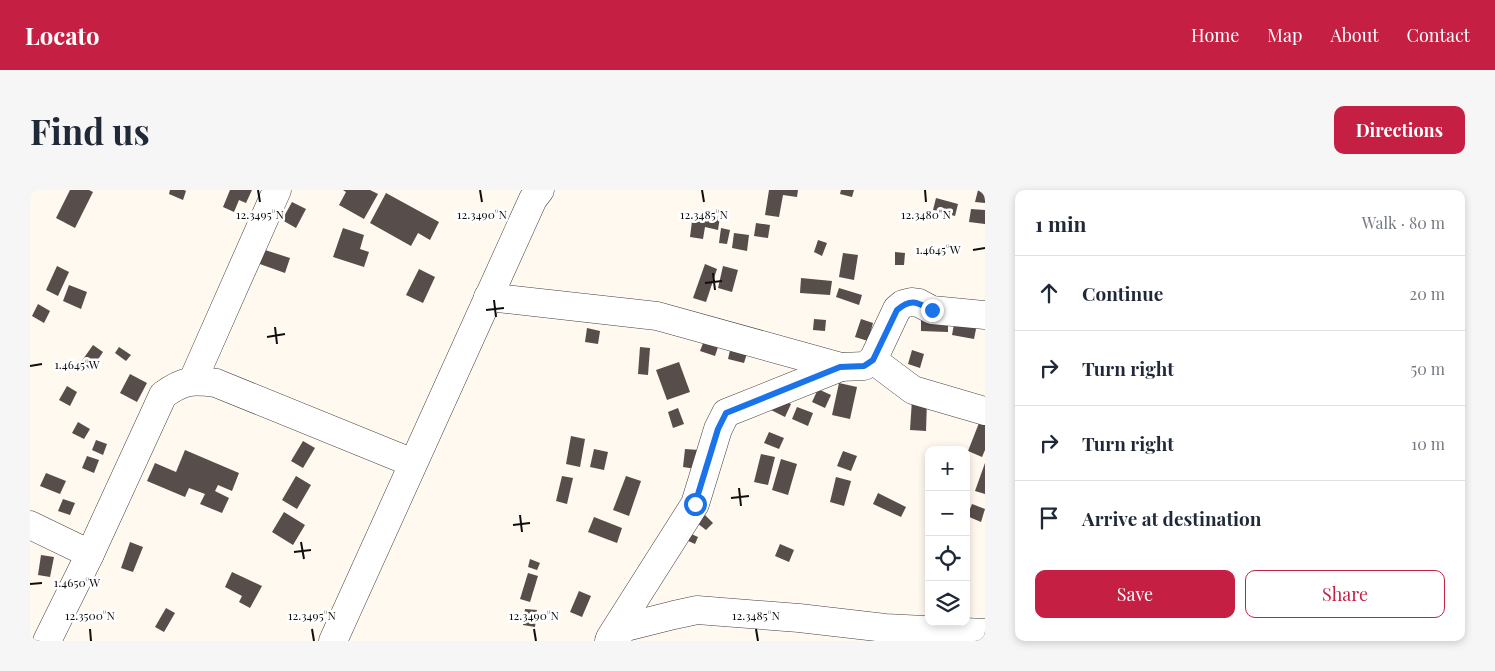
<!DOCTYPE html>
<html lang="en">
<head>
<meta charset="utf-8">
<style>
  :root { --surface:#fff; --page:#f6f6f7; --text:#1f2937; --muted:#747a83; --line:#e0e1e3; --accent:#c51f43 }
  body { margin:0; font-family:"Playfair Display",serif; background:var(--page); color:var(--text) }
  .controls { position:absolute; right:15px; bottom:15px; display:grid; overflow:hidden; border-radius:10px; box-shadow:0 2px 8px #0003 }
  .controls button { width:45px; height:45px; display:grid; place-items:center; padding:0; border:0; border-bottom:1px solid var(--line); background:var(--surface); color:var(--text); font:25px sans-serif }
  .stop { position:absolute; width:15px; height:15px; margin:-11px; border:4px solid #1a73e8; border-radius:50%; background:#fff }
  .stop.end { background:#1a73e8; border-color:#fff; box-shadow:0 1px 5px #0008 }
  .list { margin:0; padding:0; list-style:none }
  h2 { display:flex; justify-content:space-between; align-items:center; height:65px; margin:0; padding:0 20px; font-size:21px }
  h2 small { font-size:16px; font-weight:400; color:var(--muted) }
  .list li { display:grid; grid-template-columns:32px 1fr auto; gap:15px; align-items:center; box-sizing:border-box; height:75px; padding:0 20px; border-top:1px solid var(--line) }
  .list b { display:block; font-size:19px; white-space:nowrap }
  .list em { font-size:16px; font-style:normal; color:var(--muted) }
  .actions { display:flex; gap:10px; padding:15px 20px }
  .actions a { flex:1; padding:11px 0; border:1px solid var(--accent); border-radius:10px; text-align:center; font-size:18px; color:var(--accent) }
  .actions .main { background:var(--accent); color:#fff }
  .icon { flex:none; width:28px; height:28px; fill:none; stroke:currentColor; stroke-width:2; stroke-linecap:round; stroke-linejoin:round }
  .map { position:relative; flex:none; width:955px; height:451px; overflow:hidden; border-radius:10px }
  header { display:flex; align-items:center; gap:30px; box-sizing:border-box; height:70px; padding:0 25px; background:var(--accent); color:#fff }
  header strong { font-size:24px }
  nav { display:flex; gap:28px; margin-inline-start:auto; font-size:18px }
  .intro { display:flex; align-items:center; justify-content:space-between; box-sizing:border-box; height:120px; padding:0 30px }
  h1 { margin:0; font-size:35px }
  .button { padding:12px 22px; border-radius:10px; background:var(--accent); color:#fff; font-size:18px; font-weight:700 }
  main { display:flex; gap:30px; padding:0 30px }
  aside { flex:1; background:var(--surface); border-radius:10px; box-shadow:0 2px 8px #0003 }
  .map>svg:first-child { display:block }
  .building { fill:#574d4a }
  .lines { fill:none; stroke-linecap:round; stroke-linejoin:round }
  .minor-casing { stroke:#414141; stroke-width:29 }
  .minor { stroke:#fff; stroke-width:28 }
  .route { stroke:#1a73e8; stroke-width:6 }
  .ticks { fill:none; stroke:#0e0e0e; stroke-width:2 }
  .ticks-label { font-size:12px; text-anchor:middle; fill:#0e0e0e; stroke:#fff; stroke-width:5; stroke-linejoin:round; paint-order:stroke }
</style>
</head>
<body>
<header>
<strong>Locato</strong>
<nav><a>Home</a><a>Map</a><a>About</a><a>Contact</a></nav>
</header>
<div class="intro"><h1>Find us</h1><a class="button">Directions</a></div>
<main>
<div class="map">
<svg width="955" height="451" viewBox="0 0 955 451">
  <rect width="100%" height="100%" fill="#fff9ef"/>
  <g class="building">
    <polygon points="40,0 59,0 63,2 45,38 26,28"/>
    <polygon points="140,0 154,0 156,1 153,10 139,4"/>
    <polygon points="200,0 222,0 216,13 209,10 204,22 193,17"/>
    <polygon points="313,0 340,0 348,4 334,29 309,15 316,2"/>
    <polygon points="739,0 768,0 767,7 753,5 749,27 735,25"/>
    <polygon points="811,0 824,0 822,7 810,4"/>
    <polygon points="948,0 955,1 955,13 945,12"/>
    <polygon points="356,3 409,32 400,50 388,43 381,56 340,33"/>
    <polygon points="906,8 928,14 925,26 903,20"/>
    <polygon points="262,12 276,19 266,38 252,30"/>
    <polygon points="941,19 955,20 955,34 939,32"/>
    <polygon points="663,23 690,27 688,40 675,37 673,49 660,47"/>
    <polygon points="726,33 740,35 738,48 724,46"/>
    <polygon points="313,38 334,45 330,59 339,62 334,77 303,67"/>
    <polygon points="691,38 700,40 697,54 689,53"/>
    <polygon points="704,43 719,45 717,61 702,58"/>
    <polygon points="788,50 797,53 792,66 784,62"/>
    <polygon points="232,59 260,68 255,83 227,73"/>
    <polygon points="865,62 875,63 874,75 865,75"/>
    <polygon points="813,63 828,65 824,90 809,87"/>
    <polygon points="675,74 687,79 676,112 663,108"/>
    <polygon points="27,76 39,82 28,106 16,100"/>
    <polygon points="693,76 708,80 702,102 688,98"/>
    <polygon points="389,79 405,87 393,113 376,105"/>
    <polygon points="771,88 802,91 800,105 770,103"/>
    <polygon points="39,95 57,102 51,119 33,111"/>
    <polygon points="809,98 832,105 829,115 806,107"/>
    <polygon points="8,114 20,121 14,133 2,126"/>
    <polygon points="891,127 918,128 918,142 891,141"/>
    <polygon points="784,129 796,130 795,141 783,140"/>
    <polygon points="831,129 843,133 838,151 825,147"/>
    <polygon points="925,129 947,134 944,149 922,145"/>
    <polygon points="557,138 570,141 568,154 555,152"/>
    <polygon points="677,143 691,148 685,166 670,161"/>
    <polygon points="63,155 73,162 61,180 51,172"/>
    <polygon points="701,156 718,160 714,173 698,169"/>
    <polygon points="89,157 101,165 96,171 85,163"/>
    <polygon points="610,157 620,158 618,185 608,184"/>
    <polygon points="882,160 894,164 890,178 878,174"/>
    <polygon points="649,172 660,202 637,210 626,180"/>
    <polygon points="100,184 117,193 107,212 90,203"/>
    <polygon points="809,193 827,197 820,229 802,225"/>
    <polygon points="37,196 47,202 40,216 29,210"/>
    <polygon points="788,199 801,205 795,218 782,212"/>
    <polygon points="747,207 761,214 755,227 741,220"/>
    <polygon points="882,209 897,209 896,241 880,240"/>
    <polygon points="767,217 783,223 778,236 762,229"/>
    <polygon points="648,218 654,234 643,238 638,222"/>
    <polygon points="48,232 60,239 54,249 42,243"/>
    <polygon points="949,233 955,235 955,260 952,267 938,261"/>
    <polygon points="739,242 754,248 749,259 734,253"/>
    <polygon points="541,246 555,249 550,277 536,274"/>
    <polygon points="66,250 77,254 73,265 62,260"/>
    <polygon points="273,251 285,258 273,278 261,271"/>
    <polygon points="564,259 578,262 574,280 560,277"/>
    <polygon points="655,259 669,260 666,279 653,277"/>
    <polygon points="155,260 209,283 202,301 188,295 185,301 199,308 192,323 170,314 175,304 159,298 155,307 117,291 125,273 146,282"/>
    <polygon points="813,261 827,266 821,281 807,276"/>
    <polygon points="731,264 745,267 738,295 724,292"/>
    <polygon points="57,266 69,270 64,283 52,278"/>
    <polygon points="751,269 767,274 758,305 742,300"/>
    <polygon points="955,273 955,304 945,301"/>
    <polygon points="16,283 36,291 30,304 10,296"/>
    <polygon points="266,286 281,295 267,319 252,310"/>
    <polygon points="532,286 543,288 537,314 526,311"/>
    <polygon points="596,286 611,291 599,326 583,320"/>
    <polygon points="806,287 821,291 814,316 800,312"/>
    <polygon points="848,303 876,317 871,327 843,314"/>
    <polygon points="33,309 45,313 40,325 28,321"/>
    <polygon points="942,314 955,319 951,332 937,326"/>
    <polygon points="254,322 275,335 263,355 242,342"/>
    <polygon points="674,324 683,333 676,340 667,333"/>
    <polygon points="564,327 592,338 587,353 558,342"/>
    <polygon points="650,339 668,347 665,354 647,346"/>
    <polygon points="100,352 113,357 103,382 91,378"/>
    <polygon points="750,354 764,360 759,372 745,366"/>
    <polygon points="11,365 24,367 20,387 8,385"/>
    <polygon points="500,369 510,373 507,380 498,377"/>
    <polygon points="202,382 232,396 220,418 209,412 212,406 195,397"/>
    <polygon points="498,383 508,386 500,412 490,409"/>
    <polygon points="549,401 561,406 552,427 540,422"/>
    <polygon points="136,418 145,423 134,442 125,437"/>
    <polygon points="495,419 507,420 505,437 493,435"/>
  </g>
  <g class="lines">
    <defs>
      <g id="minor">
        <polyline points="458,107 627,126 811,177 834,176 843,170 867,119 873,114 881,112 889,113 902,120 955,125"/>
        <polyline points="843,170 883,200 955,221"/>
        <polyline points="163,190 247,0"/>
        <polyline points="0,335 60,364"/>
        <polyline points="580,448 665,314 688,239 696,223 811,177"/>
        <path d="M17,451L60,364L133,205C154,190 161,190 186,193L383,273"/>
        <polyline points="303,451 503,9 510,0"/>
        <polyline points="579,451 596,437 644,425 667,420 769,428 855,438 955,443"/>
      </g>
    </defs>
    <use href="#minor" class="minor-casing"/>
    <use href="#minor" class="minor"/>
  </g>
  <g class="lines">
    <path class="route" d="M665,314L688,239L696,223L810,177L834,176L843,170L867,120C881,108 887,112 902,120"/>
  </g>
  <path class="ticks" d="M228,0L230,12M450,0L452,12M672,0L674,12M895,0L896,12M943,60L955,58M683,83L685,100M675,93L692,91M464,110L466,127M456,120L474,118M245,137L247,154M237,147L255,144M0,176L12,174M709,298L711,316M701,308L719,306M490,325L492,342M483,335L500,333M271,352L274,369M264,362L281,360M0,394L12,393M60,439L61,451M282,439L284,451M504,439L506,451M726,439L728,451"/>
  <g class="ticks-label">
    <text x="230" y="29">12.3495°N</text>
    <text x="452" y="29">12.3490°N</text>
    <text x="674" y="29">12.3485°N</text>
    <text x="896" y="29">12.3480°N</text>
    <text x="908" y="64">1.4645°W</text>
    <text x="47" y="179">1.4645°W</text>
    <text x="47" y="397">1.4650°W</text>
    <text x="60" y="430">12.3500°N</text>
    <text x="282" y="430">12.3495°N</text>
    <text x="504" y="430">12.3490°N</text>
    <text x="726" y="430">12.3485°N</text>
  </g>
</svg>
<div class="controls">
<button>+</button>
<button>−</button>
<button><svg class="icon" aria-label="locate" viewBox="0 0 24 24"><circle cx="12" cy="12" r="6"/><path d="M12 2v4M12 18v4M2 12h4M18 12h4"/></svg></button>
<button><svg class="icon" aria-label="layers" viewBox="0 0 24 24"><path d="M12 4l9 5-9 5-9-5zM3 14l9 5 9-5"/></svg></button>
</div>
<div class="stop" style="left:665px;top:314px"></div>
<div class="stop end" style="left:902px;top:120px"></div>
</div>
<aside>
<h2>1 min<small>Walk · 80 m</small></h2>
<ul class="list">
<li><svg class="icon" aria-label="ahead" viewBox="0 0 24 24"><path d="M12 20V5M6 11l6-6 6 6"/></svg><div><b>Continue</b></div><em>20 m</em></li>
<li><svg class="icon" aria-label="right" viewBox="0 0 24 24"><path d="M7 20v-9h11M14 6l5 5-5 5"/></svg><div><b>Turn right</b></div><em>50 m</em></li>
<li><svg class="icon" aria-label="right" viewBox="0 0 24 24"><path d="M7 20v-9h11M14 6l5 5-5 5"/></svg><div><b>Turn right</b></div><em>10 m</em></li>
<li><svg class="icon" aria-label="arrive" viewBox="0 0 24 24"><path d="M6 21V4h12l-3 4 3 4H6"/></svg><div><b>Arrive at destination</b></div></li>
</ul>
<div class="actions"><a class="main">Save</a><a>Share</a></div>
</aside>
</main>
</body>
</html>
